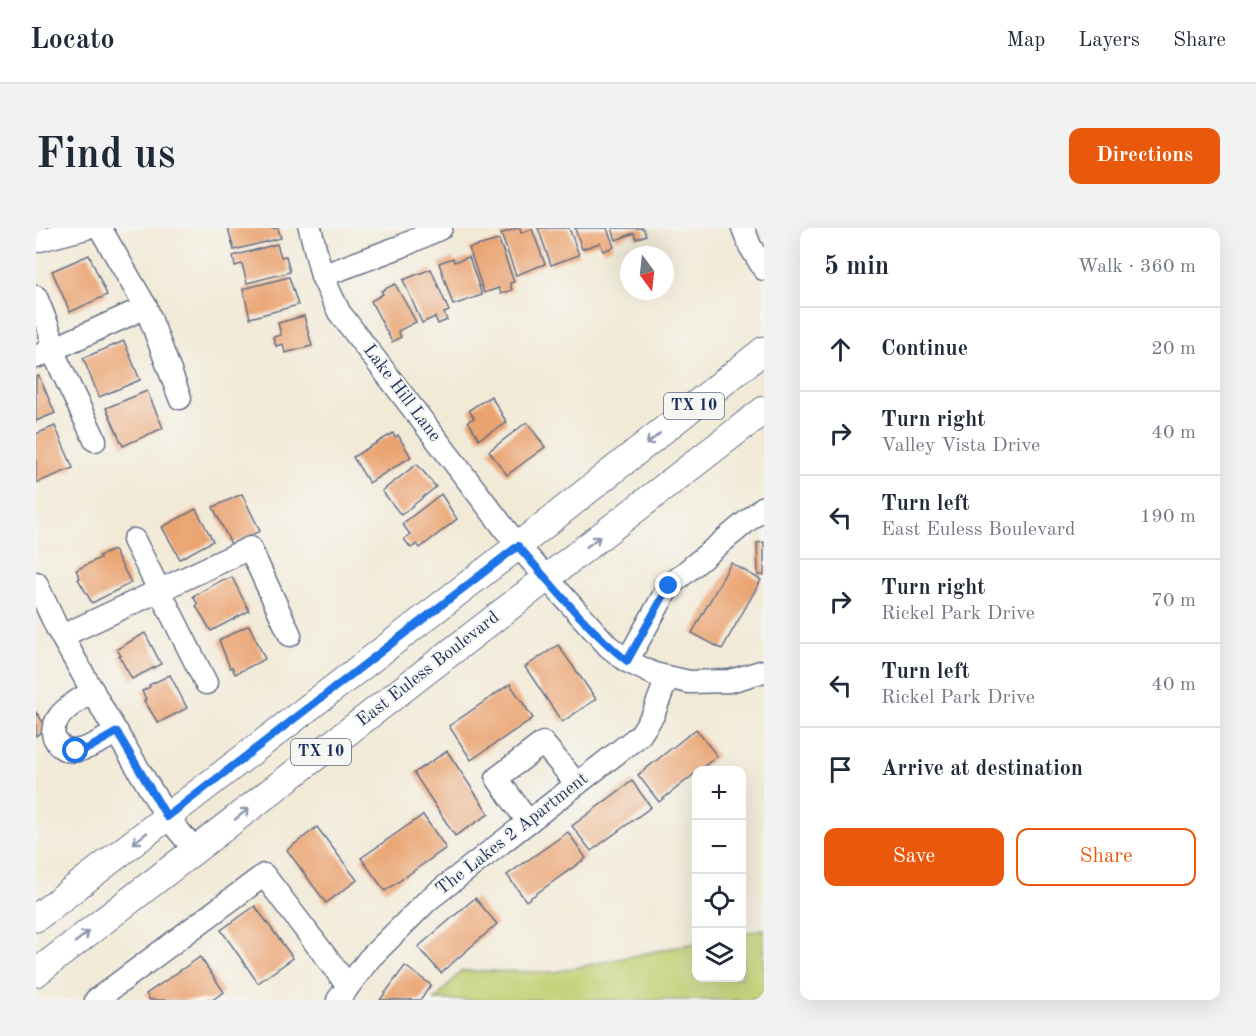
<!DOCTYPE html>
<html lang="en">
<head>
<meta charset="utf-8">
<style>
  :root { --surface:#fff; --page:#f2f2f3; --text:#1f2937; --muted:#747a83; --line:#e0e1e3; --accent:#ea580c }
  body { margin:0; font-family:"Old Standard TT",serif; background:var(--page); color:var(--text) }
  .controls { position:absolute; right:18px; bottom:18px; display:grid; overflow:hidden; border-radius:12px; box-shadow:0 6px 24px #0002 }
  .controls button { width:54px; height:54px; display:grid; place-items:center; padding:0; border:0; border-bottom:2px solid var(--line); background:var(--surface); color:var(--text); font:30px sans-serif }
  .compass { position:absolute; left:584px; top:18px; width:54px; height:54px; border-radius:50%; background:var(--surface); box-shadow:0 6px 24px #0002; rotate:165deg }
  .stop { position:absolute; width:18px; height:18px; margin:-14px; border:4px solid #1a73e8; border-radius:50%; background:#fff }
  .stop.end { background:#1a73e8; border-color:#fff; box-shadow:0 2px 6px #0008 }
  .list { margin:0; padding:0; list-style:none }
  h2 { display:flex; justify-content:space-between; align-items:center; height:78px; margin:0; padding:0 24px; font-size:26px }
  h2 small { font-size:20px; font-weight:400; color:var(--muted) }
  .list li { display:grid; grid-template-columns:39px 1fr auto; gap:18px; align-items:center; box-sizing:border-box; height:84px; padding:0 24px; border-top:2px solid var(--line) }
  .list b { display:block; font-size:22px; white-space:nowrap }
  .list p { margin:0; font-size:20px; white-space:nowrap; color:var(--muted) }
  .list em { font-size:20px; font-style:normal; color:var(--muted) }
  .actions { display:flex; gap:12px; padding:18px 24px }
  .actions a { flex:1; padding:14px 0; border:2px solid var(--accent); border-radius:12px; text-align:center; font-size:21px; color:var(--accent) }
  .actions .main { background:var(--accent); color:#fff }
  .icon { flex:none; width:33px; height:33px; fill:none; stroke:currentColor; stroke-width:2; stroke-linecap:round; stroke-linejoin:round }
  .map { position:relative; flex:none; width:728px; height:772px; overflow:hidden; border-radius:12px }
  header { display:flex; align-items:center; gap:36px; box-sizing:border-box; height:84px; padding:0 30px; background:var(--surface); border-bottom:2px solid var(--line) }
  header strong { font-size:28px }
  nav { display:flex; gap:33px; margin-inline-start:auto; font-size:21px }
  .intro { display:flex; align-items:center; justify-content:space-between; box-sizing:border-box; height:144px; padding:0 36px }
  h1 { margin:0; font-size:42px }
  .button { padding:15px 27px; border-radius:12px; background:var(--accent); color:#fff; font-size:21px; font-weight:700 }
  main { display:flex; gap:36px; padding:0 36px }
  aside { flex:1; background:var(--surface); border-radius:12px; box-shadow:0 6px 24px #0002 }
  .map>svg:first-child { display:block }
  .green { fill:#c1cf71; stroke:#6e7f68; stroke-width:1.5 }
  .building { fill:#eaa26e }
  .lines { fill:none; stroke-linecap:round; stroke-linejoin:round }
  .minor-casing { stroke:#667088; stroke-width:25 }
  .major-casing { stroke:#667088; stroke-width:29 }
  .minor { stroke:#fff; stroke-width:22 }
  .major { stroke:#fff; stroke-width:27 }
  .oneway { stroke:#8d97ae }
  .route { stroke:#1a73e8; stroke-width:8 }
  .labels { text-anchor:middle; dominant-baseline:central; stroke-width:4.5; stroke-linejoin:round; paint-order:stroke }
  .shield { fill:#f6f6f2; stroke:#5d6b8a; stroke-width:1.5 }
  .shield-label { font-size:16px; font-weight:bold; fill:#1b2f5e }
  .street-label { font-size:18px; fill:#1b2f5e; stroke:#f6f6f2 }
</style>
</head>
<body>
<header>
<strong>Locato</strong>
<nav><a>Map</a><a>Layers</a><a>Share</a></nav>
</header>
<div class="intro"><h1>Find us</h1><a class="button">Directions</a></div>
<main>
<div class="map">
<svg width="728" height="772" viewBox="0 0 728 772">
  <rect width="100%" height="100%" fill="#f6f6f2"/>
  <filter id="ink" filterUnits="userSpaceOnUse"><feTurbulence type="fractalNoise" baseFrequency=".0167" numOctaves="2"/><feDisplacementMap in="SourceGraphic" scale="12" xChannelSelector="R" yChannelSelector="G"/><feConvolveMatrix kernelMatrix="1 2 1 2 8 2 1 2 1" color-interpolation-filters="sRGB"/></filter>
  <filter id="wash" filterUnits="userSpaceOnUse"><feTurbulence type="fractalNoise" baseFrequency=".008" numOctaves="4" result="noise"/><feDisplacementMap in="SourceGraphic" scale="24" xChannelSelector="R" yChannelSelector="G"/><feGaussianBlur stdDeviation="1.35" result="paint"/><feColorMatrix in="noise" values="0 0 0 0 0 0 0 0 0 0 0 0 0 0 0 0 0 1.4 0 .05"/><feComposite in="paint" operator="in"/></filter>
  <g filter="url(#wash)">
    <rect width="100%" height="100%" fill="#f2ead7"/>
    <polygon class="green" points="728,701 728,772 399,772 425,743 519,744 660,715 660,750 706,750 706,706"/>
    <g id="blocks">
      <g class="building">
        <polygon points="192,0 242,0 245,10 198,22"/>
        <polygon points="481,0 484,0 485,5 496,1 509,36 480,47 465,6"/>
        <polygon points="502,0 533,0 543,27 515,37"/>
        <polygon points="539,0 571,0 578,19 567,23 564,15 546,21"/>
        <polygon points="576,0 607,0 610,7 600,11 598,5 580,12"/>
        <polygon points="463,12 478,54 474,55 476,62 465,66 463,60 448,65 433,20"/>
        <polygon points="241,16 245,29 250,28 254,44 211,55 206,36 199,38 197,28"/>
        <polygon points="53,27 71,67 34,84 16,43"/>
        <polygon points="433,29 446,67 417,77 403,35 417,30 418,34"/>
        <polygon points="395,41 413,83 408,85 411,92 402,96 399,89 386,95 367,52"/>
        <polygon points="253,49 262,77 214,90 207,61"/>
        <polygon points="359,56 380,94 362,103 365,109 356,114 335,73 347,66 345,63"/>
        <polygon points="268,88 276,118 249,125 247,116 240,118 237,109 245,107 242,95"/>
        <polygon points="88,113 104,152 63,169 47,130"/>
        <polygon points="3,148 19,185 0,193 0,149"/>
        <polygon points="111,163 127,200 87,218 70,180"/>
        <polygon points="455,168 471,195 443,211 432,193 438,190 433,182"/>
        <polygon points="491,194 509,219 471,247 453,223"/>
        <polygon points="19,198 37,240 0,255 0,206"/>
        <polygon points="357,205 359,209 362,207 375,229 333,255 317,229"/>
        <polygon points="381,236 400,259 365,287 346,263"/>
        <polygon points="206,266 224,303 195,316 177,279"/>
        <polygon points="405,266 421,291 384,320 381,316 375,320 368,311 374,306 366,296"/>
        <polygon points="160,281 177,313 144,331 126,299"/>
        <polygon points="728,314 728,347 722,347 721,315"/>
        <polygon points="78,322 95,355 56,375 42,351 44,350 40,342 64,330 63,328"/>
        <polygon points="695,335 725,352 686,421 656,405"/>
        <polygon points="196,349 213,383 175,403 160,378 162,377 157,368 188,351 189,352"/>
        <polygon points="213,397 229,431 199,446 196,439 194,440 183,412"/>
        <polygon points="109,405 125,436 96,451 83,428 85,428 81,421"/>
        <polygon points="522,417 560,471 526,494 489,439"/>
        <polygon points="134,447 151,480 122,495 108,472 110,471 106,463 114,459 113,457"/>
        <polygon points="474,456 497,490 435,532 413,498"/>
        <polygon points="0,484 11,500 0,508"/>
        <polygon points="660,501 681,528 623,574 602,547"/>
        <polygon points="411,523 453,586 419,608 378,545"/>
        <polygon points="596,553 615,579 555,623 536,598"/>
        <polygon points="387,587 410,620 349,663 325,630"/>
        <polygon points="281,599 321,652 290,675 251,622"/>
        <polygon points="532,604 550,630 490,673 471,647"/>
        <polygon points="439,670 461,696 405,745 382,719"/>
        <polygon points="219,678 257,730 222,755 185,702"/>
        <polygon points="164,729 188,764 176,772 114,772 110,766"/>
        <polygon points="369,738 395,757 384,772 344,772"/>
      </g>
    </g>
  </g>
  <g filter="url(#ink)">
    <use href="#blocks" fill-opacity="0" stroke="#667088" stroke-width="1.5"/>
    <g class="lines">
      <defs>
        <g id="minor">
          <polyline points="64,0 110,79 144,170"/>
          <polyline points="274,0 286,48 303,84 482,318 572,418 591,433 618,446 653,454 694,453 728,443"/>
          <polyline points="707,0 714,18 728,41"/>
          <polyline points="0,13 50,0"/>
          <polyline points="286,48 366,18 405,0"/>
          <polyline points="0,69 14,104 16,122 59,212"/>
          <polyline points="0,129 110,79"/>
          <polyline points="98,312 170,455"/>
          <polyline points="0,355 21,400 70,487 131,589 159,622"/>
          <polyline points="26,408 214,320 254,407"/>
          <polyline points="591,433 633,358 728,279"/>
          <path d="M57,463C46,470 31,478 23,489C19,495 15,504 19,511C31,537 65,513 81,504"/>
          <polyline points="492,594 461,550 507,515 541,556"/>
          <polyline points="60,772 228,647 312,758"/>
          <polyline points="302,772 333,731 392,672 604,507 617,487 631,450"/>
        </g>
        <g id="major">
          <polyline points="0,690 482,318 728,122"/>
          <polyline points="0,745 728,182"/>
        </g>
      </defs>
      <use href="#minor" class="minor-casing"/>
      <use href="#major" class="major-casing"/>
      <use href="#minor" class="minor"/>
      <use href="#major" class="major"/>
    </g>
    <defs><path id="oneway-shaft" d="M-6 0H5M1.5-3L5.5 0L1.5 3" fill="none" stroke-width="1.6" stroke-linecap="round" stroke-linejoin="round" transform="scale(1.5)"/></defs>
    <g class="oneway">
      <use href="#oneway-shaft" transform="translate(617 211) rotate(141)"/>
      <use href="#oneway-shaft" transform="translate(557 314) rotate(-38)"/>
      <use href="#oneway-shaft" transform="translate(206 586) rotate(-38)"/>
      <use href="#oneway-shaft" transform="translate(104 610) rotate(142)"/>
      <use href="#oneway-shaft" transform="translate(46 709) rotate(-38)"/>
    </g>
  </g>
  <g class="lines" filter="url(#ink)">
    <path class="route" d="M40,523L53,520L81,504L131,589L482,318C517,358 550,400 591,433L633,358"/>
  </g>
  <g class="labels">
    <g class="shield">
      <rect x="628" y="165" width="60" height="26" rx="4.5"/>
      <rect x="255" y="511" width="60" height="26" rx="4.5"/>
    </g>
    <g class="shield-label">
      <text x="658" y="178">TX 10</text>
      <text x="285" y="524">TX 10</text>
    </g>
    <g class="street-label">
      <text transform="translate(366 165) rotate(53)">Lake Hill Lane</text>
      <text transform="translate(392 441) rotate(-38)">East Euless Boulevard</text>
      <text transform="translate(476 606) rotate(-38)">The Lakes 2 Apartment</text>
    </g>
  </g>
</svg>
<div class="controls">
<button>+</button>
<button>−</button>
<button><svg class="icon" aria-label="locate" viewBox="0 0 24 24"><circle cx="12" cy="12" r="6"/><path d="M12 2v4M12 18v4M2 12h4M18 12h4"/></svg></button>
<button><svg class="icon" aria-label="layers" viewBox="0 0 24 24"><path d="M12 4l9 5-9 5-9-5zM3 14l9 5 9-5"/></svg></button>
</div>
<svg class="compass" viewBox="-18 -18 36 36"><path d="M0-13l5 13h-10z" fill="#e53935"/><path d="M0 13l5-13h-10z" fill="#747a83"/></svg>
<div class="stop" style="left:40px;top:523px"></div>
<div class="stop end" style="left:633px;top:358px"></div>
</div>
<aside>
<h2>5 min<small>Walk · 360 m</small></h2>
<ul class="list">
<li><svg class="icon" aria-label="ahead" viewBox="0 0 24 24"><path d="M12 20V5M6 11l6-6 6 6"/></svg><div><b>Continue</b></div><em>20 m</em></li>
<li><svg class="icon" aria-label="right" viewBox="0 0 24 24"><path d="M7 20v-9h11M14 6l5 5-5 5"/></svg><div><b>Turn right</b><p>Valley Vista Drive</p></div><em>40 m</em></li>
<li><svg class="icon" aria-label="left" viewBox="0 0 24 24"><path d="M17 20v-9H6M10 6l-5 5 5 5"/></svg><div><b>Turn left</b><p>East Euless Boulevard</p></div><em>190 m</em></li>
<li><svg class="icon" aria-label="right" viewBox="0 0 24 24"><path d="M7 20v-9h11M14 6l5 5-5 5"/></svg><div><b>Turn right</b><p>Rickel Park Drive</p></div><em>70 m</em></li>
<li><svg class="icon" aria-label="left" viewBox="0 0 24 24"><path d="M17 20v-9H6M10 6l-5 5 5 5"/></svg><div><b>Turn left</b><p>Rickel Park Drive</p></div><em>40 m</em></li>
<li><svg class="icon" aria-label="arrive" viewBox="0 0 24 24"><path d="M6 21V4h12l-3 4 3 4H6"/></svg><div><b>Arrive at destination</b></div></li>
</ul>
<div class="actions"><a class="main">Save</a><a>Share</a></div>
</aside>
</main>
</body>
</html>
